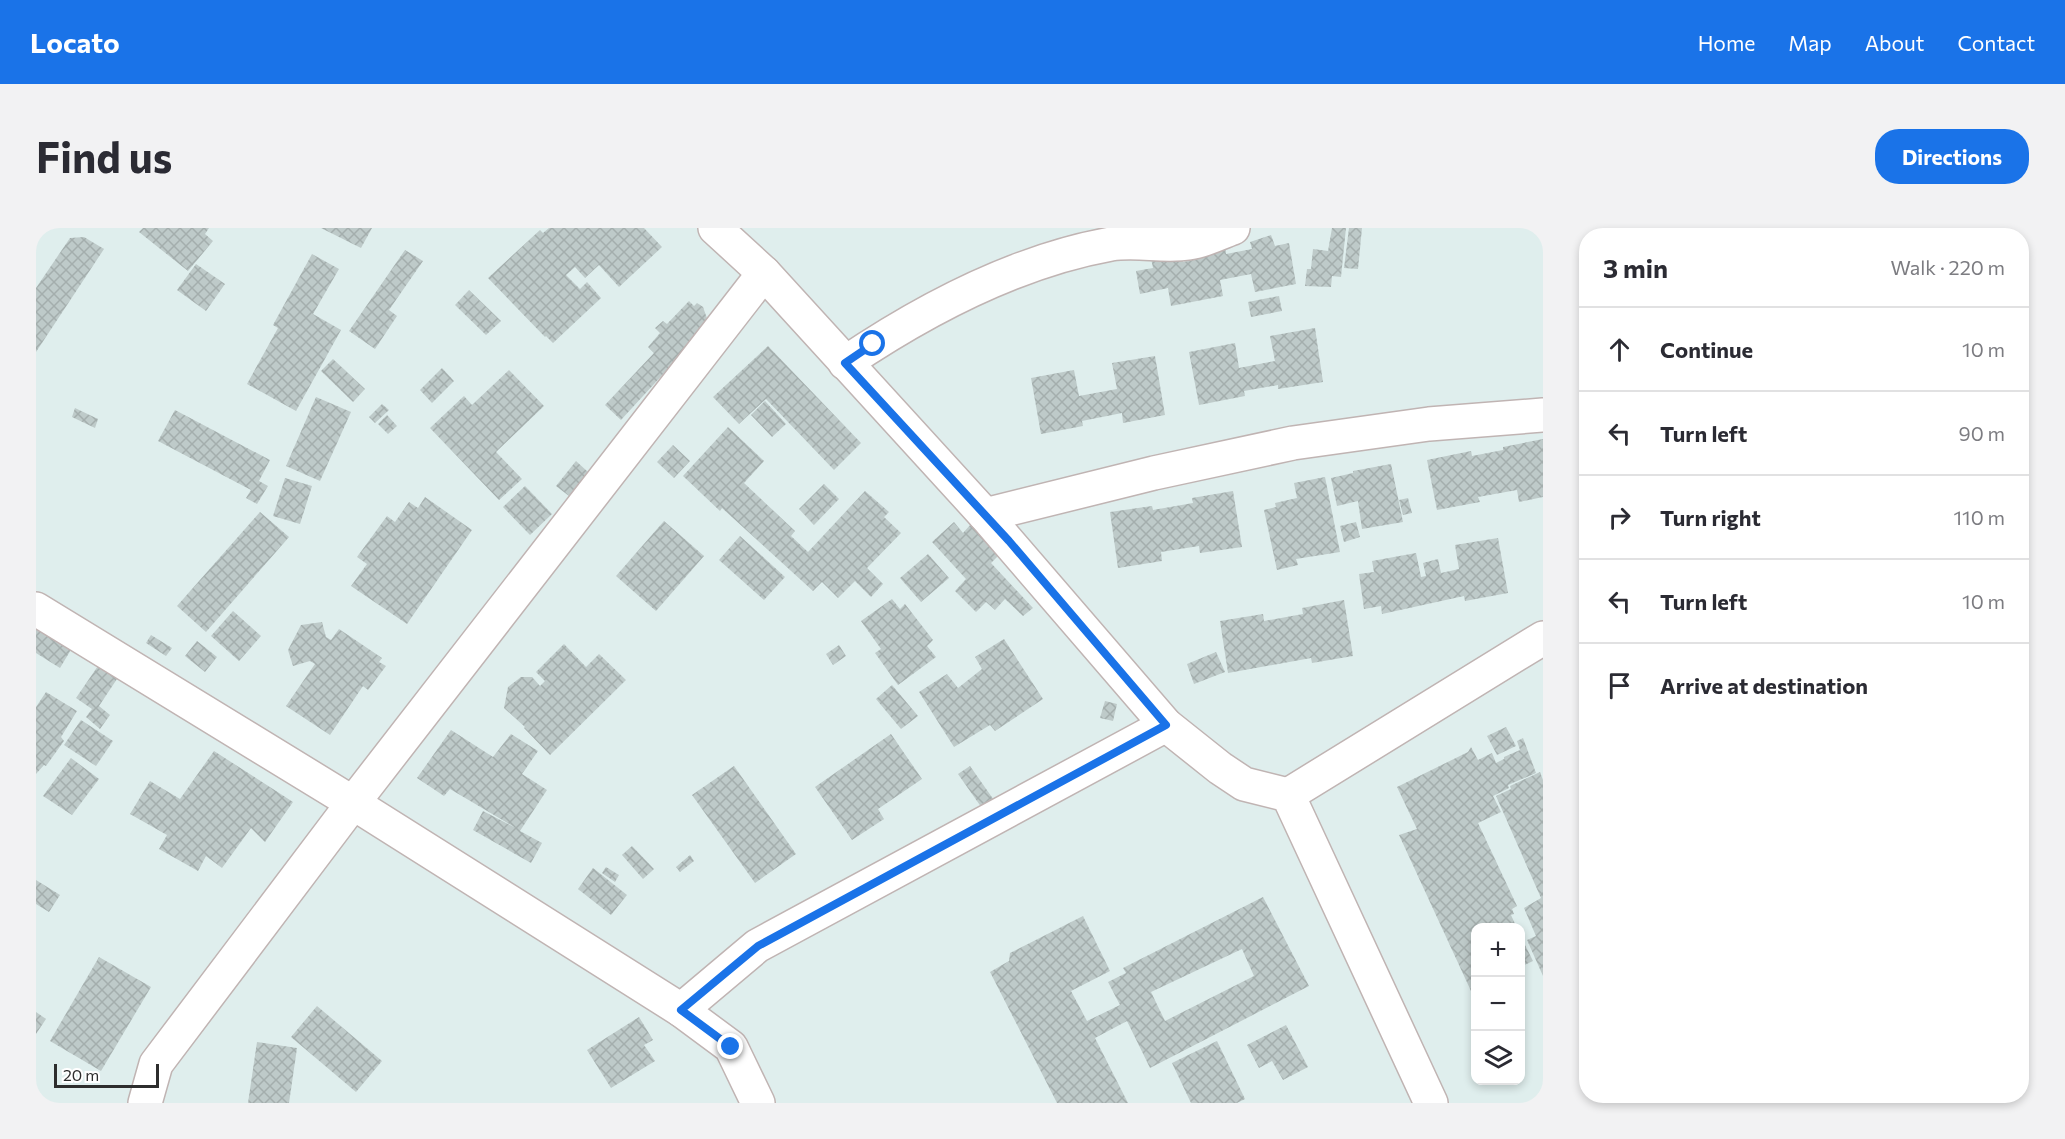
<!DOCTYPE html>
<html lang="en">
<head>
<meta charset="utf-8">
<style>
  :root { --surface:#fff; --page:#f2f2f3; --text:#2b2b33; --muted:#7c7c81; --line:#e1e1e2; --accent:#1a73e8 }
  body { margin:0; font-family:Commissioner,sans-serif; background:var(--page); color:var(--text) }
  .controls { position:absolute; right:18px; bottom:18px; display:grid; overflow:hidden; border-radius:12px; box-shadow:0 3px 9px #0003 }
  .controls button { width:54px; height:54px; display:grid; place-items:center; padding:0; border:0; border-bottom:2px solid var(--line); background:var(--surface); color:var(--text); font:30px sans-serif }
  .scale { position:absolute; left:18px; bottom:15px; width:105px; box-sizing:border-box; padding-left:6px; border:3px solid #2d2d2d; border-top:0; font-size:16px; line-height:21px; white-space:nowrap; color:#2d2d2d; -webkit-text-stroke:4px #fff; paint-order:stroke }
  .stop { position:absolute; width:18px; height:18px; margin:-14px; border:4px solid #1a73e8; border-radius:50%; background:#fff }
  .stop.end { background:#1a73e8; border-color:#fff; box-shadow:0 2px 6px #0008 }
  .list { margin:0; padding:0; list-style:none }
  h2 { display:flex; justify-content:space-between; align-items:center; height:78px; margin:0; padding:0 24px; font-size:26px }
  h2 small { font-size:20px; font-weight:400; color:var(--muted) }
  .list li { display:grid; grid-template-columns:39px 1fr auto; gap:18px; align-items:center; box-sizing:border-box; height:84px; padding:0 24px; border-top:2px solid var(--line) }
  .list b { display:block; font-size:22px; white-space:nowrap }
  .list em { font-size:20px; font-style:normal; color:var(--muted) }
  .icon { flex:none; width:33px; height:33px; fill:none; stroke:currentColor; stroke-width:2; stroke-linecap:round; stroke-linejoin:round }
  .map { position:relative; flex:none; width:1507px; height:875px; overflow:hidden; border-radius:24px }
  header { display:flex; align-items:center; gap:36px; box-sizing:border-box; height:84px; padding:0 30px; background:var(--accent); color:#fff }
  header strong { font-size:28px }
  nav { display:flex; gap:33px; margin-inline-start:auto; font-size:21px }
  .intro { display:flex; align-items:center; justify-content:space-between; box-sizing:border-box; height:144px; padding:0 36px }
  h1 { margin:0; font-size:42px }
  .button { padding:15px 27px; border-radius:24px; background:var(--accent); color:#fff; font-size:21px; font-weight:700 }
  main { display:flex; gap:36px; padding:0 36px }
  aside { flex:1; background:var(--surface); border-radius:24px; box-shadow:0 3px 9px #0003 }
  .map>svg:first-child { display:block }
  .building { fill:url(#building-cross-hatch); fill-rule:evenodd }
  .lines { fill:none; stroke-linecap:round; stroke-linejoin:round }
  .minor-casing { stroke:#c0b4b3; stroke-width:36 }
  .minor { stroke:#fff; stroke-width:33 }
  .route { stroke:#1a73e8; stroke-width:8 }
</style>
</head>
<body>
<header>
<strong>Locato</strong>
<nav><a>Home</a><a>Map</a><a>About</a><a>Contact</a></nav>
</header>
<div class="intro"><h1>Find us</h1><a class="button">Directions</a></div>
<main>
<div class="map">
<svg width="1507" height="875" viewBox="0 0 1507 875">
  <defs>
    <pattern id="building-cross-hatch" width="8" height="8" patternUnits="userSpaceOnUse" patternTransform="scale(1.5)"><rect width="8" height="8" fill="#becac9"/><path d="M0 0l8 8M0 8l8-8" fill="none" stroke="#a4aead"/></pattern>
  </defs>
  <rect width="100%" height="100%" fill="#dfeeed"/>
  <g class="building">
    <polygon points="107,0 173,0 169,6 177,13 152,43 103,4"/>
    <polygon points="285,0 336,0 325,20"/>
    <polygon points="513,0 608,0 626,19 583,59 563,37 549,50 539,39 530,47 544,61 551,54 565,70 517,115 510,108 509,109 452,50 504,2 507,5"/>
    <polygon points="1296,0 1310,0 1305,49 1296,48 1295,59 1269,58 1271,41 1275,41 1277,21 1292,23"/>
    <polygon points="1313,0 1326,0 1322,41 1308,40"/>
    <polygon points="1235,7 1239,18 1253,15 1260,56 1219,64 1215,46 1184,52 1187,68 1135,78 1132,60 1104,66 1100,43 1117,40 1115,30 1145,26 1147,34 1166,30 1165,21 1189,18 1190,26 1216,21 1214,14"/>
    <polygon points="48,9 68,21 0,124 0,60 34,10"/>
    <polygon points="369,22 387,33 353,82 361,88 339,121 313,103"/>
    <polygon points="276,26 303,41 277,86 305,102 260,183 211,156 242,100 237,97"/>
    <polygon points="160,36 189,56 170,83 141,62"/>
    <polygon points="433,62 465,93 450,107 419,77"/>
    <polygon points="1243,68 1246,83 1215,89 1212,74"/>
    <polygon points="653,73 658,78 661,75 667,79 673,96 585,192 569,177 618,125 612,119 624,105 619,100 627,93 631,96"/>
    <polygon points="1279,100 1287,154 1242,161 1242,157 1208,163 1209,168 1163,177 1153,124 1199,115 1203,140 1239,133 1234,108"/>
    <polygon points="732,118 825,215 798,242 730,171 703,196 677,169"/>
    <polygon points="1119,128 1129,187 1087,195 1086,185 1046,193 1047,198 1005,206 995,150 1038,142 1043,168 1081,161 1076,135"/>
    <polygon points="297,131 329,161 317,174 285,143"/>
    <polygon points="406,140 418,153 396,175 384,162"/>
    <polygon points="473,142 508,178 460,224 486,251 463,272 394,200 428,168 436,177"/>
    <polygon points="280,169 315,184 284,253 250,238"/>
    <polygon points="729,173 750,196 736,209 715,187"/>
    <polygon points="346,176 353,182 339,195 333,189"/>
    <polygon points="39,180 62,191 59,200 36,189"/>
    <polygon points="139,182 234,232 223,253 232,258 221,276 210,270 215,262 122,213"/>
    <polygon points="351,187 361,198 352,206 342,196"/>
    <polygon points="692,199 728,233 708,255 759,303 755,308 772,324 829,263 853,284 848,289 865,305 831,340 847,356 835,369 819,353 802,370 786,354 777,363 686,280 684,283 647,248"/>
    <polygon points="1507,211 1507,269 1483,274 1481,262 1442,269 1444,274 1401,282 1391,232 1435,223 1436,228 1467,222 1467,219"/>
    <polygon points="637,217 654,233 638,250 621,234"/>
    <polygon points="540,233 552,244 533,268 520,258"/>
    <polygon points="1355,236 1367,294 1326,301 1322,273 1301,278 1295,250 1317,245 1317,243"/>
    <polygon points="1289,249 1304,324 1260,331 1262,337 1241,342 1228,282 1240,279 1239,275 1261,270 1258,255"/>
    <polygon points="249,250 276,258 264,296 237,288"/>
    <polygon points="788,256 803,271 778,297 763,281"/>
    <polygon points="489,258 516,286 494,307 467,279"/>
    <polygon points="1197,263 1206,319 1164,325 1163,318 1125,324 1126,333 1082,340 1074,284 1116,278 1117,282 1157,275 1156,270"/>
    <polygon points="389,269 436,302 371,396 315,358 331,336 321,329 351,288 359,294 373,274 382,280"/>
    <polygon points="1372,270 1376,285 1367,287 1363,272"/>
    <polygon points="224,284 253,309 170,404 141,378"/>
    <polygon points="628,293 668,328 620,383 580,348"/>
    <polygon points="918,294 927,305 935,296 964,326 955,335 997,380 987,388 969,371 959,382 950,374 940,384 919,363 930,351 896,314"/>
    <polygon points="1320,294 1324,309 1308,314 1304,298"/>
    <polygon points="704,308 749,349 728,372 683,332"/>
    <polygon points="1462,310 1472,365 1429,373 1428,368 1346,386 1345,378 1328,381 1323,346 1338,344 1336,333 1380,325 1385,349 1390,348 1387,335 1402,331 1405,345 1423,341 1419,317"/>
    <polygon points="892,326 913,350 885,374 864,350"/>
    <polygon points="856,371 864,381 869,376 897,412 891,418 900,429 862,457 839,425 845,421 825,393"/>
    <polygon points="1308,372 1317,428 1276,435 1275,430 1192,445 1184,393 1227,386 1228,393 1267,386 1266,380"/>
    <polygon points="197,383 225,408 203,433 175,408"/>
    <polygon points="286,394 290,409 295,412 303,401 346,430 343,434 350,438 332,462 327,458 294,507 250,478 279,436 274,433 257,438 252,422 265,397"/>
    <polygon points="0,398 36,420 24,440 0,425"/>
    <polygon points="115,407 136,420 130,428 110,415"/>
    <polygon points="968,411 1007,471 959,503 954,497 918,519 883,464 911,446 922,460 946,441 939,429"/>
    <polygon points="161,413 181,429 169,444 149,428"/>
    <polygon points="528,416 550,439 563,426 590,452 514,527 488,500 489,499 468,480 472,459 485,449 496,449 504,458 509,453 500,444"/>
    <polygon points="803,417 810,428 797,437 790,426"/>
    <polygon points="1180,424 1189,444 1158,456 1151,436"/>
    <polygon points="64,435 83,448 63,478 74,487 64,501 50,489 56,481 40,470"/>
    <polygon points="856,457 882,488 865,501 840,471"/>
    <polygon points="10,464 41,483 25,509 28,513 10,538 8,537 0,546 0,479"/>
    <polygon points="1069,473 1081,476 1077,493 1064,490"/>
    <polygon points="45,492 77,513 60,538 28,517"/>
    <polygon points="1470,499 1480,518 1461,527 1451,508"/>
    <polygon points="415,502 457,529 475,506 502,523 486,546 511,562 484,603 506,615 495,635 437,602 447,583 480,600 414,561 408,568 381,550"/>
    <polygon points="855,506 886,551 842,581 848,591 816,612 779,559"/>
    <polygon points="1487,510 1500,545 1472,557 1473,560 1457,568 1465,584 1442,595 1481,678 1476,681 1478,686 1475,687 1481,700 1440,700 1440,761 1435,763 1363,607 1381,601 1361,559 1432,524 1435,519 1442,532 1456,525 1460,535 1468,531 1468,529 1484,522 1481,513"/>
    <polygon points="178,523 257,574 229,614 215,600 186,640 170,628 162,643 123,621 131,607 94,586 114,553 144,571"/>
    <polygon points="35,530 63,551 36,587 7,568"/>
    <polygon points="698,538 760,626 719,655 656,567"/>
    <polygon points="934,538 960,575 948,583 922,546"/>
    <polygon points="1504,544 1507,552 1507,748 1491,712 1500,708 1488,680 1505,670 1460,568 1475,561 1474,558"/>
    <polygon points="596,618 618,641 607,651 586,627"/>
    <polygon points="654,627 658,633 644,644 640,639"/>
    <polygon points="570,639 583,647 579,654 566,645"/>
    <polygon points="557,640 591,667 575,687 542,661"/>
    <polygon points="0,652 24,667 13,684 0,676"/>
    <path d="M1227,669L1273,758L1114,840L1091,793L1059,810L1092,875H1021L954,744L973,733L974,725L1047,688L1074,743L1035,763L1051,793L1084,777L1072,754L1090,745L1087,740ZM1206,721L1218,748L1129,793L1115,764Z"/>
    <polygon points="1484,707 1497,733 1484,739"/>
    <polygon points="63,729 115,759 65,843 14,813"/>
    <polygon points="281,778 346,833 320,864 255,809"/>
    <polygon points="0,784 10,791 0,806"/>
    <polygon points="603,789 617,812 608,817 619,833 575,860 551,822"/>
    <polygon points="1250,797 1272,839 1247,852 1236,833 1223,840 1211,817"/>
    <polygon points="1181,813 1209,871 1201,875 1155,875 1136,835"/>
    <polygon points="221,814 261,820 253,875 212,875"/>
  </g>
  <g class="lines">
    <defs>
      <g id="minor">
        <polyline points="679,0 728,45 949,287 1130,497 1184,540 1208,556 1252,567 1395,875"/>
        <path d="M809,135C889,81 980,33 1075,16C1101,12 1128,19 1153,15C1168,13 1183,5 1197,0"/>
        <polyline points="949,287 1118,245 1257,215 1393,196 1507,187"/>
        <polyline points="0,381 317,575 645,782 695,819 722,875"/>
        <polyline points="1252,567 1507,410"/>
        <polyline points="645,782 721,718 1130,497"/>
        <polyline points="109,875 120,836 317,575 728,45"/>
      </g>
    </defs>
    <use href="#minor" class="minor-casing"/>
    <use href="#minor" class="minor"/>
  </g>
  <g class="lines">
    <polyline class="route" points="695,819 645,782 722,718 1130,497 973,313 809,135 837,116"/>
  </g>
</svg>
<div class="controls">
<button>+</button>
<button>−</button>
<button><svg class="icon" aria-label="layers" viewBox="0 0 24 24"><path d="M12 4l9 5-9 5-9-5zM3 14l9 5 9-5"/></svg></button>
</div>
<div class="scale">20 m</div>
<div class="stop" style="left:837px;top:116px"></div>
<div class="stop end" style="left:695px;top:819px"></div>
</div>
<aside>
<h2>3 min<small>Walk · 220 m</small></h2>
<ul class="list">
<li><svg class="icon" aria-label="ahead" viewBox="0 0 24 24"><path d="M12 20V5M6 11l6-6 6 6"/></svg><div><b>Continue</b></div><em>10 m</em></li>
<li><svg class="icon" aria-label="left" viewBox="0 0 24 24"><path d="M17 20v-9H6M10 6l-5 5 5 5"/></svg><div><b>Turn left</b></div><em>90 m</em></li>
<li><svg class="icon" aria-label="right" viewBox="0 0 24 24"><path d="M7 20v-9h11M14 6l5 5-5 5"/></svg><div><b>Turn right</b></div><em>110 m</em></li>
<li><svg class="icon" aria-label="left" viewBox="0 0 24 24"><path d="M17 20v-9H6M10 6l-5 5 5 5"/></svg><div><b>Turn left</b></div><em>10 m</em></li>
<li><svg class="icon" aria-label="arrive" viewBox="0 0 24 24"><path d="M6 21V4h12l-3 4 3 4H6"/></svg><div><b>Arrive at destination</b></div></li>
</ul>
</aside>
</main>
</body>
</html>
